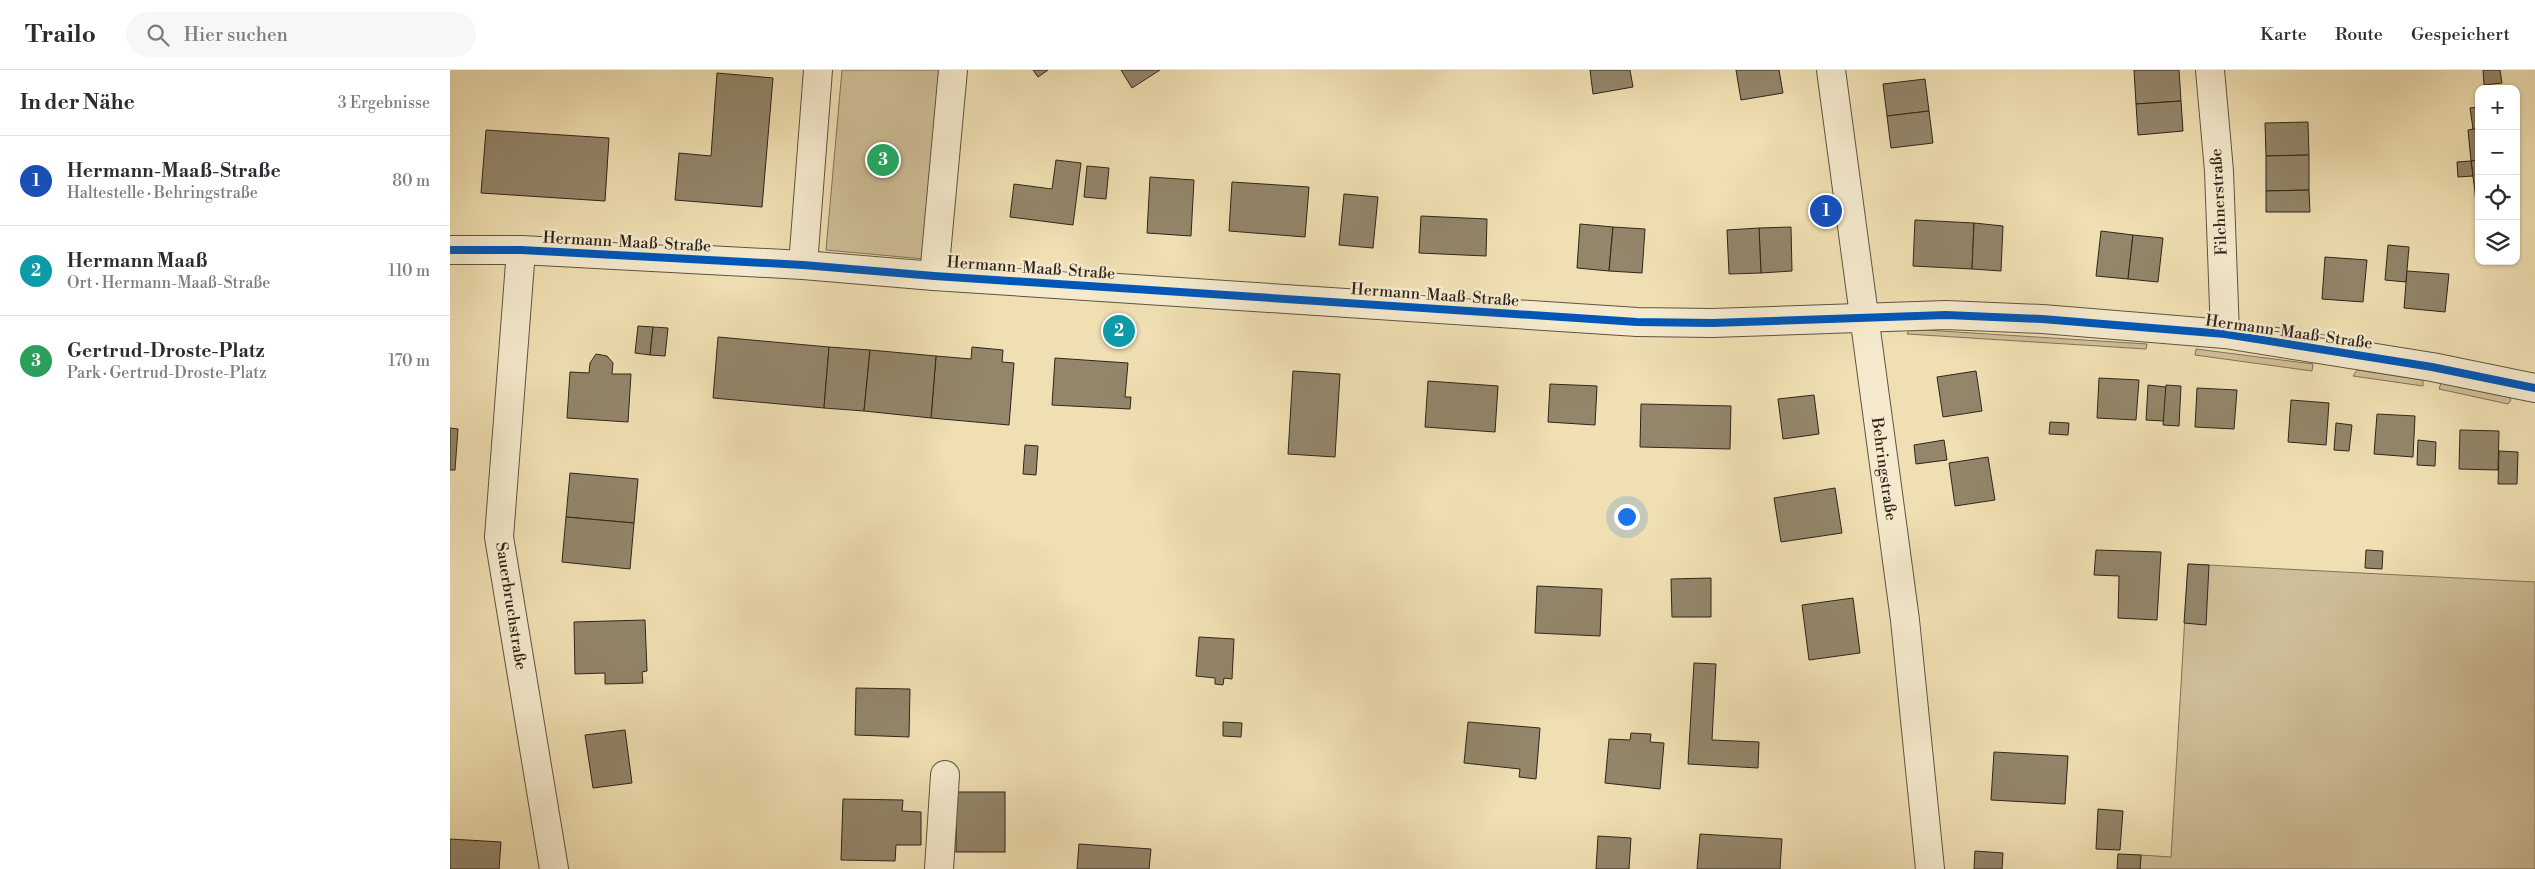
<!DOCTYPE html>
<html lang="de">
<head>
<meta charset="utf-8">
<style>
  :root { --surface:#fff; --page:#f7f7f7; --text:#2b2b33; --muted:#7c7c81; --line:#e1e1e2; --accent:#8f2418 }
  body { margin:0; font-family:"Libre Bodoni",serif; background:var(--page); color:var(--text) }
  .controls { position:absolute; right:15px; top:15px; display:grid; overflow:hidden; border-radius:10px; box-shadow:0 1px 4px #0004 }
  .controls button { width:45px; height:45px; display:grid; place-items:center; padding:0; border:0; border-bottom:1px solid var(--line); background:var(--surface); color:var(--text); font:25px sans-serif }
  .you { position:absolute; left:1176px; top:446px; width:18px; height:18px; margin:-12px; border:4px solid #fff; border-radius:50%; background:#1a73e8; box-shadow:0 0 0 8px #1a73e833 }
  .badge { display:grid; place-items:center; width:32px; height:32px; border-radius:50%; background:var(--accent); color:#fff; font-size:16px; font-weight:700 }
  .pin { position:absolute; translate:-50% -50%; border:2px solid #fff; box-shadow:0 1px 5px #0006 }
  .list { margin:0; padding:0; list-style:none }
  h2 { display:flex; justify-content:space-between; align-items:center; height:65px; margin:0; padding:0 20px; font-size:21px }
  h2 small { font-size:16px; font-weight:400; color:var(--muted) }
  .list li { display:grid; grid-template-columns:32px 1fr auto; gap:15px; align-items:center; box-sizing:border-box; height:90px; padding:0 20px; border-top:1px solid var(--line) }
  .list b { display:block; font-size:19px; white-space:nowrap }
  .list p { margin:0; font-size:16px; white-space:nowrap; color:var(--muted) }
  .list em { font-size:16px; font-style:normal; color:var(--muted) }
  .icon { flex:none; width:28px; height:28px; fill:none; stroke:currentColor; stroke-width:2; stroke-linecap:round; stroke-linejoin:round }
  .map { position:relative; flex:none; width:2085px; height:799px; overflow:hidden }
  header { display:flex; align-items:center; gap:30px; box-sizing:border-box; height:70px; padding:0 25px; background:var(--surface); border-bottom:1px solid var(--line) }
  header strong { font-size:24px }
  nav { display:flex; gap:28px; margin-inline-start:auto; font-size:18px }
  .search { width:350px; height:45px; background:var(--page); display:flex; align-items:center; gap:12px; box-sizing:border-box; padding:0 18px; border-radius:28px; color:var(--muted); font-size:19px }
  main { display:flex }
  aside { flex:1; background:var(--surface) }
  .map>svg:first-child { display:block }
  .green { fill:#cfbf98; stroke:#80725a }
  .building { fill:#93866a; stroke:#30251b }
  .lines { fill:none; stroke-linecap:round; stroke-linejoin:round }
  .minor-casing { stroke:#605441; stroke-width:30 }
  .minor { stroke:#f5eacd; stroke-width:28 }
  .cycleway-casing { stroke:#f5eacd; stroke-width:11 }
  .cycleway { stroke:#0057b8; stroke-width:8 }
  .labels { text-anchor:middle; dominant-baseline:central; stroke-width:5; stroke-linejoin:round; paint-order:stroke }
  .street-label { font-size:16px; fill:#30251b; stroke:#f5eacd }
</style>
</head>
<body>
<header>
<strong>Trailo</strong>
<div class="search"><svg class="icon" aria-label="search" viewBox="0 0 24 24"><circle cx="10" cy="10" r="6"/><path d="M15 15l6 6"/></svg>Hier suchen</div>
<nav><a>Karte</a><a>Route</a><a>Gespeichert</a></nav>
</header>
<main>
<aside>
<h2>In der Nähe<small>3 Ergebnisse</small></h2>
<ul class="list">
<li><span class="badge" style="background:#1a4fb4">1</span><div><b>Hermann-Maaß-Straße</b><p>Haltestelle · Behringstraße</p></div><em>80 m</em></li>
<li><span class="badge" style="background:#0f9aa8">2</span><div><b>Hermann Maaß</b><p>Ort · Hermann-Maaß-Straße</p></div><em>110 m</em></li>
<li><span class="badge" style="background:#2e9e5b">3</span><div><b>Gertrud-Droste-Platz</b><p>Park · Gertrud-Droste-Platz</p></div><em>170 m</em></li>
</ul>
</aside>
<div class="map">
<svg width="2085" height="799" viewBox="0 0 2085 799">
  <rect width="100%" height="100%" fill="#efdfb2"/>
  <filter id="stains"><feTurbulence type="fractalNoise" baseFrequency=".004" numOctaves="4"/><feColorMatrix values="0 0 0 0 .2 0 0 0 0 .09 0 0 0 0 .02 0 0 0 .5 -.17"/></filter>
  <radialGradient id="worn" r=".72"><stop offset=".6" stop-color="#630" stop-opacity="0"/><stop offset="1" stop-color="#630" stop-opacity=".3"/></radialGradient>
  <g class="green">
    <polygon points="392,0 490,0 474,189 376,180"/>
    <polygon points="1459,259 1697,274 1696,279 1457,264"/>
    <polygon points="1746,279 1863,294 1862,301 1745,285"/>
    <polygon points="1907,300 1973,310 1973,316 1903,306"/>
    <polygon points="1991,313 2058,326 2061,330 2058,334 1989,319"/>
    <polygon points="1738,494 2085,512 2085,799 1690,799 1691,785 1721,787"/>
  </g>
  <g class="building">
    <polygon points="583,0 598,0 588,7"/>
    <polygon points="671,0 710,0 682,18"/>
    <polygon points="1140,0 1180,0 1183,17 1143,24"/>
    <polygon points="1286,0 1329,0 1333,23 1291,30"/>
    <polygon points="1684,0 1729,0 1731,31 1686,34"/>
    <polygon points="2033,0 2050,0 2052,13 2034,15"/>
    <polygon points="267,3 323,8 312,137 225,130 229,83 261,86"/>
    <polygon points="1475,9 1479,41 1437,46 1433,14"/>
    <polygon points="1731,31 1733,61 1688,65 1686,34"/>
    <polygon points="2029,37 2029,58 2023,59 2020,38"/>
    <polygon points="1479,41 1483,73 1441,78 1437,46"/>
    <polygon points="1858,52 1859,85 1816,86 1815,53"/>
    <polygon points="2029,58 2029,90 2021,91 2018,60"/>
    <polygon points="36,60 159,68 155,131 31,123"/>
    <polygon points="1859,85 1859,120 1816,121 1816,86"/>
    <polygon points="606,90 631,93 623,155 560,147 564,114 602,119"/>
    <polygon points="2029,90 2029,122 2025,122 2021,91"/>
    <polygon points="2021,91 2023,106 2008,107 2007,92"/>
    <polygon points="637,96 659,98 656,129 634,127"/>
    <polygon points="700,107 744,110 741,166 697,163"/>
    <polygon points="782,112 859,117 855,167 779,161"/>
    <polygon points="1859,120 1860,142 1816,142 1816,121"/>
    <polygon points="2025,122 2029,122 2029,147 2027,147"/>
    <polygon points="894,124 928,127 923,178 889,175"/>
    <polygon points="971,146 1037,149 1036,186 969,183"/>
    <polygon points="1465,150 1524,153 1522,199 1463,196"/>
    <polygon points="1524,153 1553,156 1551,201 1522,199"/>
    <polygon points="1130,154 1163,157 1159,201 1127,198"/>
    <polygon points="1163,157 1195,159 1192,203 1159,201"/>
    <polygon points="1341,157 1342,201 1311,203 1309,158"/>
    <polygon points="1309,158 1311,203 1279,204 1277,160"/>
    <polygon points="1651,161 1683,165 1678,209 1646,206"/>
    <polygon points="1683,165 1713,168 1708,212 1678,209"/>
    <polygon points="1938,175 1959,177 1956,212 1935,210"/>
    <polygon points="1875,187 1917,190 1913,232 1872,229"/>
    <polygon points="1957,201 1999,204 1995,242 1954,238"/>
    <polygon points="188,256 203,257 200,285 185,283"/>
    <polygon points="203,257 218,258 215,286 200,285"/>
    <polygon points="268,267 379,277 374,338 263,328"/>
    <polygon points="379,277 420,280 414,341 374,338"/>
    <polygon points="522,277 553,280 552,292 564,293 559,355 481,348 486,286 521,289"/>
    <polygon points="420,280 486,286 481,348 414,341"/>
    <polygon points="146,284 157,286 163,293 162,304 181,304 178,352 117,348 120,302 139,303 140,293"/>
    <polygon points="605,288 678,293 675,327 681,327 680,339 602,335"/>
    <polygon points="843,301 890,304 885,387 838,384"/>
    <polygon points="1526,301 1532,341 1493,347 1487,307"/>
    <polygon points="1649,308 1689,310 1686,350 1647,348"/>
    <polygon points="978,311 1048,316 1045,362 975,357"/>
    <polygon points="1100,314 1147,316 1145,355 1098,352"/>
    <polygon points="1698,315 1716,317 1714,351 1696,350"/>
    <polygon points="1716,315 1731,316 1729,356 1713,355"/>
    <polygon points="1747,318 1787,320 1784,359 1745,357"/>
    <polygon points="1364,325 1369,364 1333,369 1328,329"/>
    <polygon points="1841,330 1879,333 1876,375 1838,372"/>
    <polygon points="1191,334 1281,336 1280,379 1190,377"/>
    <polygon points="1927,344 1965,346 1963,387 1924,384"/>
    <polygon points="1600,352 1619,353 1618,365 1599,364"/>
    <polygon points="1886,353 1902,355 1899,381 1884,380"/>
    <polygon points="0,358 8,359 5,400 0,400"/>
    <polygon points="2010,360 2049,361 2048,400 2009,399"/>
    <polygon points="1494,370 1497,390 1466,394 1464,375"/>
    <polygon points="1968,370 1986,372 1985,396 1967,395"/>
    <polygon points="575,375 588,376 586,405 573,404"/>
    <polygon points="2049,381 2068,382 2067,414 2048,414"/>
    <polygon points="1538,387 1545,430 1505,436 1499,393"/>
    <polygon points="120,403 188,409 184,453 116,447"/>
    <polygon points="1385,418 1392,463 1331,472 1324,428"/>
    <polygon points="116,447 184,453 180,499 112,492"/>
    <polygon points="1646,480 1711,482 1707,550 1668,548 1669,506 1644,505"/>
    <polygon points="1916,480 1933,481 1932,499 1915,498"/>
    <polygon points="1738,494 1759,495 1756,555 1734,553"/>
    <polygon points="1261,508 1261,547 1222,547 1221,509"/>
    <polygon points="1087,516 1152,519 1150,566 1085,563"/>
    <polygon points="1403,528 1410,583 1359,590 1352,535"/>
    <polygon points="195,550 197,601 192,602 193,613 155,614 155,603 125,604 124,552"/>
    <polygon points="749,567 784,569 782,609 774,608 773,615 765,614 765,608 746,606"/>
    <polygon points="1244,593 1266,594 1262,670 1309,672 1308,698 1238,694"/>
    <polygon points="406,618 460,619 459,667 405,665"/>
    <polygon points="773,652 792,653 791,667 773,666"/>
    <polygon points="1018,652 1090,658 1086,709 1069,707 1070,699 1014,693"/>
    <polygon points="175,660 182,713 143,718 135,665"/>
    <polygon points="1181,663 1201,664 1200,672 1214,673 1210,719 1155,713 1159,669 1180,670"/>
    <polygon points="1544,682 1618,686 1615,734 1541,730"/>
    <rect x="506" y="722" width="49" height="60"/>
    <polygon points="393,729 453,730 452,741 471,742 471,775 446,775 445,791 391,790"/>
    <polygon points="1648,739 1673,741 1670,780 1646,779"/>
    <polygon points="1250,764 1332,769 1330,799 1247,799"/>
    <polygon points="1148,766 1181,768 1179,799 1146,799"/>
    <polygon points="0,769 51,772 49,799 0,799"/>
    <polygon points="629,774 701,779 699,799 627,799"/>
    <polygon points="1525,781 1553,783 1552,799 1524,799"/>
    <polygon points="1668,784 1691,785 1690,799 1667,799"/>
  </g>
  <g class="lines">
    <defs>
      <g id="minor">
        <polyline points="1381,0 1455,550 1480,799"/>
        <polyline points="1760,0 1769,101 1775,264"/>
        <polyline points="0,180 71,180 353,195 484,206 1187,252 1262,253 1496,245 1592,249 1775,264 1982,297 2085,318"/>
        <polyline points="71,180 49,467 104,799"/>
        <polyline points="353,195 368,0"/>
        <polyline points="484,206 503,0"/>
        <polyline points="489,799 495,705"/>
      </g>
    </defs>
    <use href="#minor" class="minor-casing"/>
    <use href="#minor" class="minor"/>
    <defs>
      <polyline id="cycleway" points="0,180 71,180 353,195 484,206 1187,252 1262,253 1496,245 1592,249 1775,264 1982,297 2085,318"/>
    </defs>
    <use href="#cycleway" class="cycleway-casing"/>
    <use href="#cycleway" class="cycleway"/>
  </g>
  <g class="labels">
    <g class="street-label">
      <text transform="translate(1769 132) rotate(-93)">Filchnerstraße</text>
      <text transform="translate(177 172) rotate(3)">Hermann-Maaß-Straße</text>
      <text transform="translate(581 198) rotate(4)">Hermann-Maaß-Straße</text>
      <text transform="translate(985 225) rotate(4)">Hermann-Maaß-Straße</text>
      <text transform="translate(1839 262) rotate(8)">Hermann-Maaß-Straße</text>
      <text transform="translate(1434 399) rotate(82)">Behringstraße</text>
      <text transform="translate(61 536) rotate(81)">Sauerbruchstraße</text>
    </g>
  </g>
  <rect width="100%" height="100%" filter="url(#stains)"/>
  <rect width="100%" height="100%" fill="url(#worn)"/>
</svg>
<div class="controls">
<button>+</button>
<button>−</button>
<button><svg class="icon" aria-label="locate" viewBox="0 0 24 24"><circle cx="12" cy="12" r="6"/><path d="M12 2v4M12 18v4M2 12h4M18 12h4"/></svg></button>
<button><svg class="icon" aria-label="layers" viewBox="0 0 24 24"><path d="M12 4l9 5-9 5-9-5zM3 14l9 5 9-5"/></svg></button>
</div>
<div class="you"></div>
<div class="pin badge" style="left:1376px;top:141px;background:#1a4fb4">1</div>
<div class="pin badge" style="left:669px;top:261px;background:#0f9aa8">2</div>
<div class="pin badge" style="left:433px;top:90px;background:#2e9e5b">3</div>
</div>
</main>
</body>
</html>
